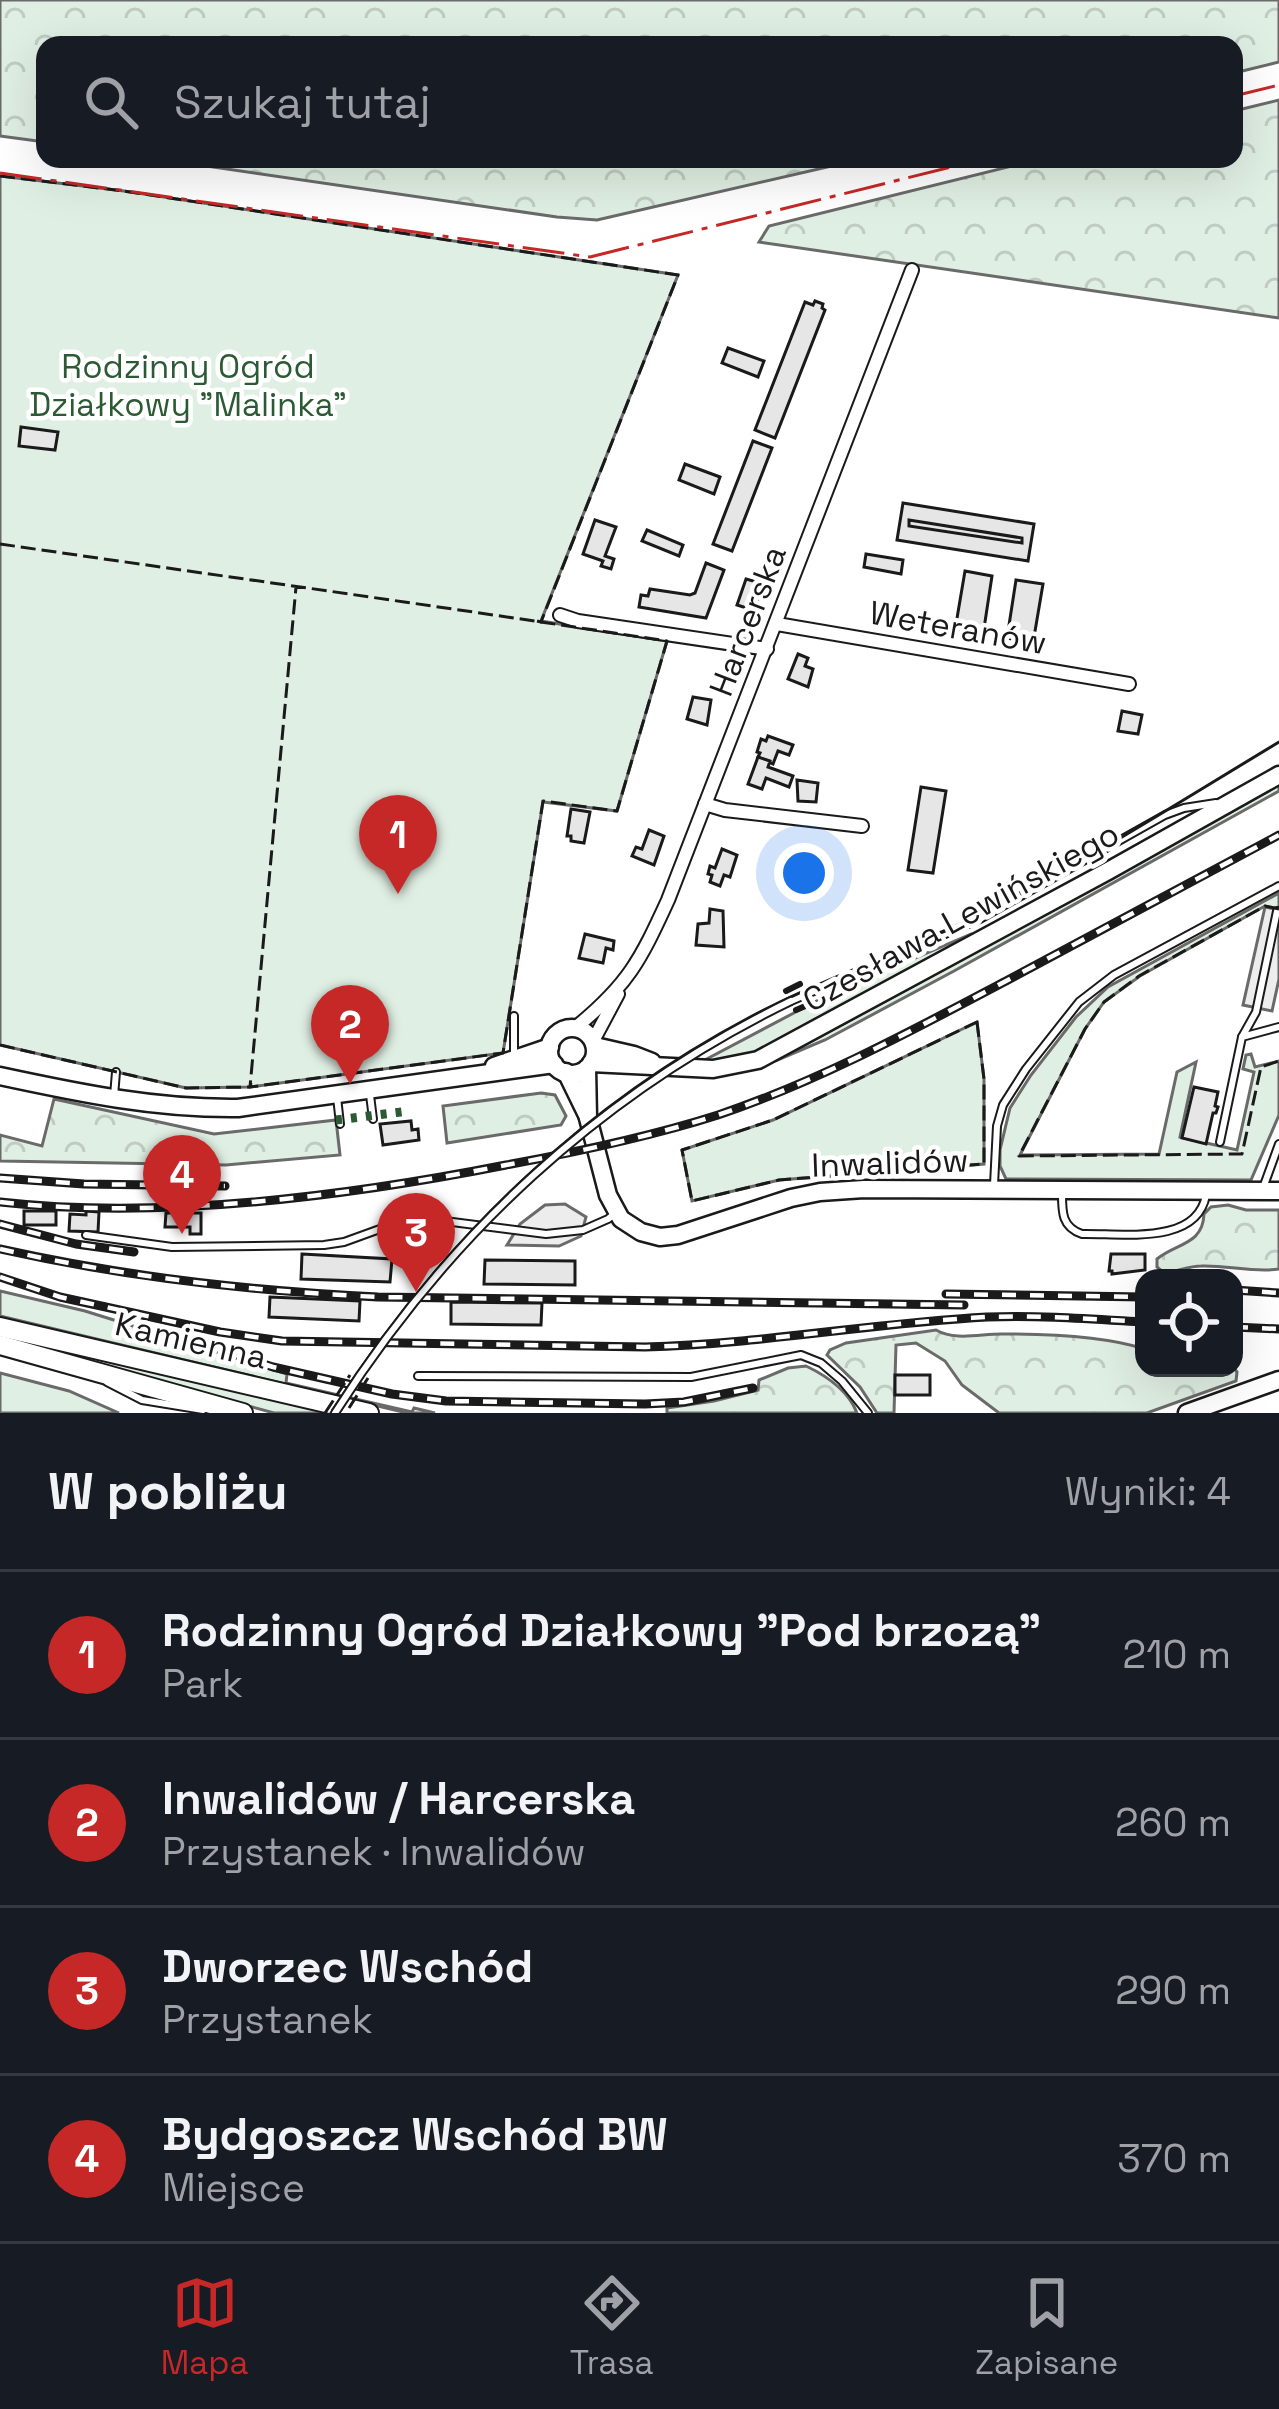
<!DOCTYPE html>
<html lang="pl">
<head>
<meta charset="utf-8">
<style>
  :root { --surface:#171b24; --page:#20242c; --text:#f1f3f6; --muted:#9ea1a6; --line:#363941; --accent:#c62828 }
  body { margin:0; font-family:"Space Grotesk",sans-serif; background:var(--page); color:var(--text) }
  .controls { position:absolute; right:36px; bottom:36px; display:grid; overflow:hidden; border-radius:24px; box-shadow:0 12px 48px #0002 }
  .controls button { width:108px; height:108px; display:grid; place-items:center; padding:0; border:0; border-bottom:3px solid var(--line); background:var(--surface); color:var(--text); font:60px sans-serif }
  .you { position:absolute; left:804px; top:873px; width:42px; height:42px; margin:-30px; border:9px solid #fff; border-radius:50%; background:#1a73e8; box-shadow:0 0 0 18px #1a73e833 }
  .badge { display:grid; place-items:center; width:78px; height:78px; border-radius:50%; background:var(--accent); color:#fff; font-size:39px; font-weight:700 }
  .pin { position:absolute; translate:-50% -99px; filter:drop-shadow(0 3px 6px #0008) }
  .pin::after { content:''; position:absolute; top:63px; width:42px; height:36px; background:inherit; clip-path:polygon(0 0,100% 0,50% 100%) }
  .list { margin:0; padding:0; list-style:none }
  h2 { display:flex; justify-content:space-between; align-items:center; height:156px; margin:0; padding:0 48px; font-size:51px }
  h2 small { font-size:39px; font-weight:400; color:var(--muted) }
  .list li { display:grid; grid-template-columns:78px 1fr auto; gap:36px; align-items:center; box-sizing:border-box; height:168px; padding:0 48px; border-top:3px solid var(--line) }
  .list b { display:block; font-size:45px; white-space:nowrap }
  .list p { margin:0; font-size:39px; white-space:nowrap; color:var(--muted) }
  .list em { font-size:39px; font-style:normal; color:var(--muted) }
  .icon { flex:none; width:66px; height:66px; fill:none; stroke:currentColor; stroke-width:2; stroke-linecap:round; stroke-linejoin:round }
  .map { position:relative; flex:none; width:1279px; height:1413px; overflow:hidden }
  .search { position:absolute; background:var(--surface); box-shadow:0 12px 48px #0002; left:36px; right:36px; top:36px; height:132px; display:flex; align-items:center; gap:30px; box-sizing:border-box; padding:0 42px; border-radius:24px; color:var(--muted); font-size:45px }
  .sheet { height:828px; background:var(--surface) }
  nav { display:flex; justify-content:space-around; align-items:center; box-sizing:border-box; height:168px; border-top:3px solid var(--line); background:var(--surface); font-size:33px; color:var(--muted) }
  nav a { display:grid; justify-items:center; gap:6px }
  nav .on { color:var(--accent) }
  .map>svg:first-child { display:block }
  .green { fill:#e0efe3; stroke:#6a6a6a; stroke-width:3 }
  .forest { fill:url(#forest-crowns); stroke:#6a6a6a; stroke-width:3 }
  .parking { fill:#ededed; stroke:#6a6a6a; stroke-width:3 }
  .building { fill:#e6e6e6; stroke:#1a1a1a; stroke-width:3 }
  .lines { fill:none; stroke-linecap:round; stroke-linejoin:round }
  .lane-casing { stroke:#1a1a1a; stroke-width:10 }
  .street-casing { stroke:#1a1a1a; stroke-width:16 }
  .secondary-casing { stroke:#1a1a1a; stroke-width:21 }
  .primary-casing { stroke:#1a1a1a; stroke-width:22 }
  .lane { stroke:#fff; stroke-width:6 }
  .street { stroke:#fff; stroke-width:12 }
  .secondary { stroke:#fff; stroke-width:16 }
  .primary { stroke:#fff; stroke-width:18 }
  .tram { stroke:#1a1a1a; stroke-width:3 }
  .rail-casing { stroke:#1a1a1a; stroke-width:9 }
  .rail { stroke:#fff; stroke-width:4.5; stroke-dasharray:14; stroke-linecap:butt }
  .lane-bridge-casing { stroke:#1a1a1a; stroke-width:10; stroke-linecap:butt }
  .lane-bridge { stroke:#fff; stroke-width:6 }
  .hedge { stroke:#2b5a34; stroke-width:9; stroke-dasharray:6 9; stroke-linecap:butt }
  .fence { stroke:#1a1a1a; stroke-width:3; stroke-dasharray:15 6; stroke-linecap:butt }
  .wall { stroke:#1a1a1a; stroke-width:6 }
  .power { stroke:#c62828; stroke-width:3; stroke-dasharray:42 9 6 9; stroke-linecap:butt }
  .labels { text-anchor:middle; dominant-baseline:central; stroke-width:9; stroke-linejoin:round; paint-order:stroke }
  .park-label { font-size:33px; fill:#2b5a34; stroke:#fff }
  .street-label { font-size:33px; fill:#1a1a1a; stroke:#fff }
</style>
</head>
<body>
<div class="map">
<svg width="1279" height="1413" viewBox="0 0 1279 1413">
  <defs>
    <pattern id="forest-crowns" width="20" height="18" patternUnits="userSpaceOnUse" patternTransform="scale(3)"><rect width="20" height="18" fill="#e0efe3"/><path d="M2 6a3 3 0 1 1 6 0M12 15a3 3 0 1 1 6 0" fill="none" stroke="#c0ccc2"/></pattern>
  </defs>
  <rect width="100%" height="100%" fill="#fff"/>
  <g class="green">
    <polygon points="0,176 124,191 678,275 541,621 667,641 617,811 543,802 503,1053 250,1087 186,1088 0,1045"/>
    <polygon points="1279,783 1279,791 954,971 825,1040 775,1061 1090,890"/>
    <polygon points="1279,893 1279,909 1265,906 1140,976 1104,1002 1085,1029 1020,1155 1159,1154 1177,1072 1196,1062 1180,1137 1237,1150 1254,1072 1243,1069 1246,1055 1251,1054 1255,1067 1279,1061 1279,1115 1251,1180 1006,1179 1000,1166 1000,1150 1010,1108 1031,1075 1076,1017 1108,987"/>
    <polygon points="971,934 973,937 764,1049 731,1060 701,1062 826,996"/>
    <polygon points="977,1022 984,1079 984,1164 779,1180 692,1201 682,1150 773,1120"/>
    <polygon points="0,1291 85,1311 287,1374 286,1383 412,1412 414,1408 435,1413 407,1413 0,1316"/>
    <polygon points="0,1333 344,1413 274,1413 0,1337"/>
    <polygon points="0,1373 69,1391 119,1413 0,1413"/>
  </g>
  <g class="forest">
    <polygon points="0,0 1279,0 1279,62 1234,73 1234,45 45,45 45,142 0,136"/>
    <polygon points="1279,100 1279,318 759,242 769,226 1040,159 1234,159 1234,111"/>
    <polygon points="158,159 862,159 597,220 557,217"/>
    <polygon points="541,1093 555,1095 566,1116 561,1125 447,1143 443,1106"/>
    <polygon points="54,1099 214,1134 336,1120 340,1155 226,1165 0,1161 0,1135 42,1146"/>
    <path d="M1228,1205L1246,1210H1279V1269C1253,1273 1228,1265 1201,1266C1188,1266 1177,1272 1164,1273L1157,1267V1259C1176,1243 1203,1245 1204,1214L1211,1207Z"/>
    <path d="M936,1330C955,1341 980,1334 1001,1334C1043,1334 1105,1336 1144,1349V1368L1186,1371L1234,1368L1237,1372L1236,1381L1147,1413H999L962,1385L945,1361L916,1343L896,1345L894,1413H877L860,1387L827,1355L830,1350L846,1343Z"/>
    <path d="M806,1366C827,1376 848,1390 857,1413H667V1408L714,1401L758,1390L759,1380L788,1368Z"/>
  </g>
  <g class="parking">
    <polygon points="1265,907 1279,910 1279,979 1272,1011 1243,1005"/>
    <polygon points="565,1204 586,1217 581,1236 559,1246 507,1245 520,1224 545,1205"/>
  </g>
  <g class="building">
    <polygon points="815,301 823,304 822,308 825,310 775,438 755,430 805,302 813,305"/>
    <polygon points="728,348 764,361 758,377 722,363"/>
    <polygon points="21,427 58,432 55,450 19,446"/>
    <polygon points="753,441 772,448 732,551 713,544"/>
    <polygon points="685,464 720,477 714,494 679,480"/>
    <polygon points="903,503 1034,524 1028,561 897,540"/>
    <polygon points="595,520 616,527 605,556 614,559 611,569 601,566 603,561 583,554"/>
    <polygon points="909,520 1022,538 1022,543 909,526"/>
    <polygon points="647,530 683,545 679,556 642,541"/>
    <polygon points="866,554 903,560 901,574 864,567"/>
    <polygon points="706,563 724,570 706,618 639,607 641,595 648,596 650,589 690,595 695,593"/>
    <polygon points="965,571 992,576 983,635 955,630"/>
    <polygon points="746,579 764,584 759,601 753,599 750,609 737,605"/>
    <polygon points="1016,580 1043,584 1033,643 1007,638"/>
    <polygon points="798,654 808,658 805,666 813,669 808,687 788,679"/>
    <polygon points="693,697 711,700 707,725 687,719"/>
    <polygon points="1122,711 1142,715 1138,734 1118,731"/>
    <polygon points="768,736 793,745 789,755 778,751 773,764 758,757 760,753 757,752 761,739 766,741"/>
    <polygon points="758,757 770,761 768,767 793,776 789,787 766,778 762,789 748,784"/>
    <polygon points="797,780 818,783 816,802 798,801"/>
    <polygon points="921,787 946,791 933,873 908,870"/>
    <polygon points="571,809 590,812 584,843 571,841 571,836 567,836"/>
    <polygon points="649,830 664,836 654,865 632,856 636,847 642,849"/>
    <polygon points="722,849 737,855 730,877 724,875 720,886 710,882 712,875 708,874 710,866 715,868"/>
    <polygon points="710,909 723,911 724,947 696,945 698,924 709,923"/>
    <polygon points="585,934 614,941 613,950 606,948 603,963 579,958"/>
    <polygon points="1194,1087 1218,1092 1215,1106 1218,1107 1216,1113 1213,1113 1206,1144 1182,1138"/>
    <polygon points="411,1121 412,1130 418,1129 419,1140 383,1145 380,1124"/>
    <rect x="24" y="1211" width="32" height="14"/>
    <polygon points="86,1211 99,1212 98,1232 69,1231 70,1214 86,1215"/>
    <polygon points="166,1213 201,1213 201,1234 190,1234 190,1227 165,1227"/>
    <polygon points="302,1254 392,1259 390,1282 301,1279"/>
    <polygon points="1111,1254 1145,1254 1145,1270 1112,1274 1112,1271 1109,1271"/>
    <polygon points="485,1260 575,1261 575,1285 484,1284"/>
    <polygon points="270,1297 360,1301 359,1321 269,1317"/>
    <polygon points="451,1302 542,1303 541,1325 451,1324"/>
    <rect x="895" y="1375" width="35" height="20"/>
  </g>
  <g class="lines">
    <defs>
      <g id="lane">
        <polyline points="791,1001 980,919 1165,815 1184,808 1216,803"/>
        <polyline points="514,1016 514,1054"/>
        <polyline points="1242,1037 1256,1012 1277,911"/>
        <polyline points="370,1095 373,1119"/>
        <polyline points="114,1096 116,1072"/>
        <polyline points="337,1097 340,1124"/>
        <polyline points="1220,1142 1242,1037 1279,1027"/>
        <polyline points="994,1185 997,1126 1003,1105 1026,1069 1079,1002 1114,975 1279,886"/>
        <polyline points="1263,1188 1279,1144"/>
        <path d="M1062,1191C1062,1211 1061,1227 1082,1234C1121,1233 1197,1246 1206,1195"/>
        <polyline points="86,1235 172,1247 324,1245 344,1242 413,1217 546,1234 583,1230 608,1219 616,1213"/>
        <polyline points="418,1376 691,1377 801,1355 821,1363 842,1381 868,1413"/>
        <polyline points="107,1382 142,1400 203,1410"/>
      </g>
      <g id="street">
        <polyline points="560,615 578,621 767,649"/>
        <polyline points="777,624 1129,684"/>
        <polyline points="705,804 725,810 862,826"/>
        <path d="M575,1028C628,985 640,961 668,900L912,270"/>
        <polyline points="593,1041 618,994"/>
      </g>
      <g id="secondary">
        <circle cx="572" cy="1051" r="23"/>
        <polyline points="595,1046 634,1055 652,1062"/>
        <polyline points="591,1063 713,1069 758,1060 1108,871 1279,775"/>
        <polyline points="494,1066 550,1047"/>
        <polyline points="587,1068 588,1118 608,1195 621,1219 641,1232 660,1237 678,1235 791,1198 820,1192 864,1189 1279,1191"/>
        <polyline points="566,1072 588,1117"/>
        <path d="M0,1076C79,1093 156,1109 238,1108L554,1064"/>
        <polyline points="1187,1413 1279,1380"/>
      </g>
      <g id="primary">
        <polyline points="0,1327 369,1413"/>
        <polyline points="0,1345 243,1413"/>
      </g>
    </defs>
    <use href="#lane" class="lane-casing"/>
    <use href="#street" class="street-casing"/>
    <use href="#secondary" class="secondary-casing"/>
    <use href="#primary" class="primary-casing"/>
    <use href="#lane" class="lane"/>
    <use href="#street" class="street"/>
    <use href="#secondary" class="secondary"/>
    <use href="#primary" class="primary"/>
    <path class="tram" d="M331,1413C442,1238 593,1093 780,1002C846,970 915,947 980,915C1083,864 1181,801 1279,742"/>
    <defs>
      <g id="rail">
        <polyline points="0,1178 84,1184 225,1186"/>
        <path d="M0,1202C161,1220 348,1196 506,1165C577,1152 649,1137 718,1115C819,1081 913,1030 1006,981C1097,932 1188,884 1279,835"/>
        <polyline points="0,1224 76,1244 134,1252"/>
        <path d="M0,1249C125,1277 250,1291 378,1297L964,1305"/>
        <path d="M0,1277L60,1297L220,1332L282,1341L645,1347C760,1344 873,1323 987,1317C1039,1315 1092,1319 1144,1322"/>
        <polyline points="1234,1290 1279,1293"/>
        <polyline points="946,1294 1144,1297"/>
        <polyline points="1234,1327 1279,1329"/>
        <polyline points="183,1338 273,1367 392,1394 446,1401 645,1404 684,1402 753,1388"/>
      </g>
    </defs>
    <use href="#rail" class="rail-casing"/>
    <use href="#rail" class="rail"/>
    <defs>
      <path id="lane-bridge" d="M335,1413C448,1235 601,1093 791,1001"/>
    </defs>
    <use href="#lane-bridge" class="lane-bridge-casing"/>
    <use href="#lane-bridge" class="lane-bridge"/>
    <polyline class="hedge" points="336,1120 409,1111"/>
    <g class="fence">
      <polyline points="0,176 124,191 678,275 541,622 537,621"/>
      <path d="M0,544C222,576 445,607 667,641L617,811L543,801L503,1053L250,1087L296,587"/>
      <polyline points="1279,909 1265,906 1139,976 1104,1002 1085,1029 1019,1156 1242,1154 1261,1067 1279,1061"/>
      <polygon points="977,1022 984,1079 984,1164 779,1180 692,1201 682,1150 773,1120"/>
      <polyline points="0,1045 186,1088 250,1087 251,1083"/>
      <polyline points="349,1408 368,1378"/>
      <polyline points="325,1413 350,1375"/>
    </g>
    <g class="wall">
      <polyline points="786,991 800,984"/>
      <polyline points="796,1010 810,1004"/>
    </g>
    <g class="power">
      <polyline points="1234,96 1279,85"/>
      <polyline points="0,173 590,257 983,159"/>
    </g>
  </g>
  <g class="labels">
    <g class="park-label">
      <text x="188" y="367">Rodzinny Ogród<tspan x="188" dy="38">Działkowy "Malinka"</tspan></text>
    </g>
    <g class="street-label">
      <text transform="translate(748 621) rotate(-69)">Harcerska</text>
      <text transform="translate(958 628) rotate(10)">Weteranów</text>
      <text transform="translate(961 917) rotate(-29)">Czesława Lewińskiego</text>
      <text transform="translate(890 1163) rotate(-2)">Inwalidów</text>
      <text transform="translate(191 1341) rotate(13)">Kamienna</text>
    </g>
  </g>
</svg>
<div class="controls">
<button><svg class="icon" aria-label="locate" viewBox="0 0 24 24"><circle cx="12" cy="12" r="6"/><path d="M12 2v4M12 18v4M2 12h4M18 12h4"/></svg></button>
</div>
<div class="you"></div>
<div class="pin badge" style="left:398px;top:894px">1</div>
<div class="pin badge" style="left:350px;top:1084px">2</div>
<div class="pin badge" style="left:416px;top:1292px">3</div>
<div class="pin badge" style="left:182px;top:1234px">4</div>
<div class="search"><svg class="icon" aria-label="search" viewBox="0 0 24 24"><circle cx="10" cy="10" r="6"/><path d="M15 15l6 6"/></svg>Szukaj tutaj</div>
</div>
<section class="sheet">
<h2>W pobliżu<small>Wyniki: 4</small></h2>
<ul class="list">
<li><span class="badge">1</span><div><b>Rodzinny Ogród Działkowy &quot;Pod brzozą&quot;</b><p>Park</p></div><em>210 m</em></li>
<li><span class="badge">2</span><div><b>Inwalidów / Harcerska</b><p>Przystanek · Inwalidów</p></div><em>260 m</em></li>
<li><span class="badge">3</span><div><b>Dworzec Wschód</b><p>Przystanek</p></div><em>290 m</em></li>
<li><span class="badge">4</span><div><b>Bydgoszcz Wschód BW</b><p>Miejsce</p></div><em>370 m</em></li>
</ul>
</section>
<nav>
<a class="on"><svg class="icon" aria-label="map" viewBox="0 0 24 24"><path d="M3 6l6-2 6 2 6-2v14l-6 2-6-2-6 2zM9 4v14M15 6v14"/></svg>Mapa</a>
<a><svg class="icon" aria-label="directions" viewBox="0 0 24 24"><path d="M12 3l9 9-9 9-9-9zM9 14v-3h6M13 9l2 2-2 2"/></svg>Trasa</a>
<a><svg class="icon" aria-label="saved" viewBox="0 0 24 24"><path d="M7 4h10v16l-5-4-5 4z"/></svg>Zapisane</a>
</nav>
</body>
</html>
